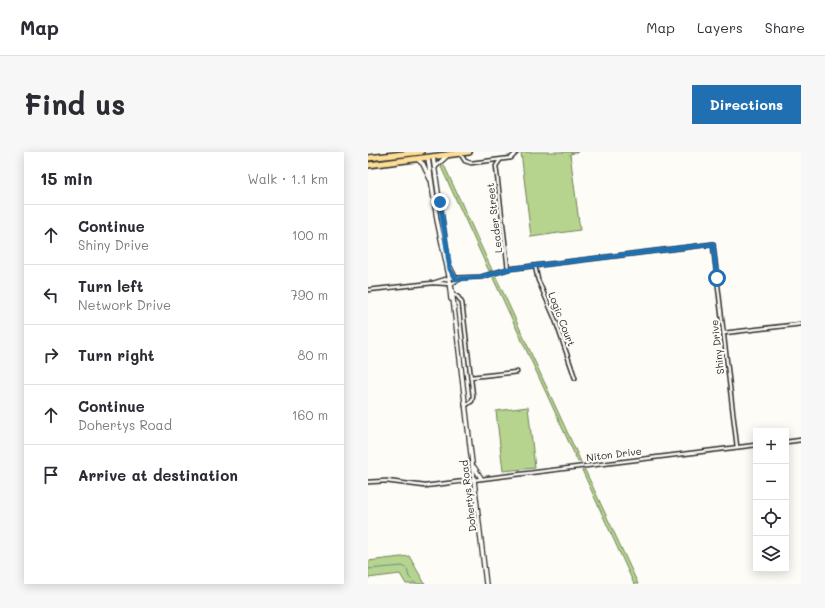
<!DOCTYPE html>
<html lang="en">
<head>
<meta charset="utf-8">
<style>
  :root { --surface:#fff; --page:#f7f7f7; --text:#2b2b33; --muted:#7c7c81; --line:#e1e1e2; --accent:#1f6fb2 }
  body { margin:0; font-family:Mali,sans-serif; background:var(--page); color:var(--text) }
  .controls { position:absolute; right:12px; bottom:12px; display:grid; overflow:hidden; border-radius:0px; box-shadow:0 2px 10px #0003 }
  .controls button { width:36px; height:36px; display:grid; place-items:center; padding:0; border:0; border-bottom:1px solid var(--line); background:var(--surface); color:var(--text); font:20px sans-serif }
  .stop { position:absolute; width:12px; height:12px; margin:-9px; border:3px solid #1f6fb2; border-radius:50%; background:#fff }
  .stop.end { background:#1f6fb2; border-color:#fff; box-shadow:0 1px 4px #0008 }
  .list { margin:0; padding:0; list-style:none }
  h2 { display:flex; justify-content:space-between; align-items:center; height:52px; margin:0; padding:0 16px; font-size:17px }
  h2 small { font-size:13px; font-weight:400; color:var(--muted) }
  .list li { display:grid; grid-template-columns:26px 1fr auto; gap:12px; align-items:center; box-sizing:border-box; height:60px; padding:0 16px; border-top:1px solid var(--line) }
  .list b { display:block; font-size:15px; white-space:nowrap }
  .list p { margin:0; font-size:13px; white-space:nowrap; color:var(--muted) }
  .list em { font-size:13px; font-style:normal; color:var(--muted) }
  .icon { flex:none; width:22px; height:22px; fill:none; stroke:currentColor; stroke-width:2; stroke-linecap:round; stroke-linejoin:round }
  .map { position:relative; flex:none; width:433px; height:432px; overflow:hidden; border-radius:0px }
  header { display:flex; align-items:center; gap:24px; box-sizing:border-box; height:56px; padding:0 20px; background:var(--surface); border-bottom:1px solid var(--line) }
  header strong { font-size:19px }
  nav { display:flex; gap:22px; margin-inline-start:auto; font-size:14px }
  .intro { display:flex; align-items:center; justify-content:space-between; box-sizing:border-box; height:96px; padding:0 24px }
  h1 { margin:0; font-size:28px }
  .button { padding:10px 18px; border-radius:0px; background:var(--accent); color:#fff; font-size:14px; font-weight:700 }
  main { display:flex; gap:24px; padding:0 24px }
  aside { flex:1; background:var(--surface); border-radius:0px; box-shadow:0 2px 10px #0003 }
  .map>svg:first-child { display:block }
  .green { fill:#b6d48d; stroke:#70805c }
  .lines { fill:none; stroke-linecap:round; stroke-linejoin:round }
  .stream { stroke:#5e8e95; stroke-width:1 }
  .street-casing { stroke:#2b2b2b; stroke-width:5.5 }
  .secondary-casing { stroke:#2b2b2b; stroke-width:6 }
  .highway-casing { stroke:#2b2b2b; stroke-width:8 }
  .street { stroke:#fdfcf7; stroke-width:2.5 }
  .secondary { stroke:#fdfcf7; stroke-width:3.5 }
  .highway { stroke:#fdde96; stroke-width:5 }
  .route { stroke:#1f6fb2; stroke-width:5 }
  .labels { text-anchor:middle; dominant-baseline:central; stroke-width:4; stroke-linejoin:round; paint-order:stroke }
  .street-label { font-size:10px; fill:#2b2b2b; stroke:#fdfcf7 }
</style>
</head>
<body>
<header>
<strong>Map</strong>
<nav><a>Map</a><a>Layers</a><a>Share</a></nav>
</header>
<div class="intro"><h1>Find us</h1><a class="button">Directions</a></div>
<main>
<aside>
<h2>15 min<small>Walk · 1.1 km</small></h2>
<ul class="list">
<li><svg class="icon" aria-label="ahead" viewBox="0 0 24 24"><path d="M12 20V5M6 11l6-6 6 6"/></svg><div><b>Continue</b><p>Shiny Drive</p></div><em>100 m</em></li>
<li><svg class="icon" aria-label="left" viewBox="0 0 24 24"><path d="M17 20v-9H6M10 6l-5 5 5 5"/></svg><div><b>Turn left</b><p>Network Drive</p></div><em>790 m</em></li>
<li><svg class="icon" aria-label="right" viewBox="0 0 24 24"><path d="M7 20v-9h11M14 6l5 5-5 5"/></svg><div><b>Turn right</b></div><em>80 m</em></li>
<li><svg class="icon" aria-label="ahead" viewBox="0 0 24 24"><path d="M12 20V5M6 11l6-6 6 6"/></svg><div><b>Continue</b><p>Dohertys Road</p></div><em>160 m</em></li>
<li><svg class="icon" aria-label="arrive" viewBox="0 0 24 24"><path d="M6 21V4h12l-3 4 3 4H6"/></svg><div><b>Arrive at destination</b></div></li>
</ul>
</aside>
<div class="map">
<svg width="433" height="432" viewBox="0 0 433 432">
  <rect width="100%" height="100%" fill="#fdfcf7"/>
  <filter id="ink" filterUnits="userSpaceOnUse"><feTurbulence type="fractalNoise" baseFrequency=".025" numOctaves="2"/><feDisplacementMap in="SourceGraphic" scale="8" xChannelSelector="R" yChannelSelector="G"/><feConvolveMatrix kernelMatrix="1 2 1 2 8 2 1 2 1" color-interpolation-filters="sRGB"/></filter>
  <g filter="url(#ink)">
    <g class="green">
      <polygon points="153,0 210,0 202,2 212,78 163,85"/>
      <polygon points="76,13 124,118 121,119 73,15"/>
      <polygon points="128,125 213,310 210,310 125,126"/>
      <polygon points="160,255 167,316 135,319 128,259"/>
      <polygon points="214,318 217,318 270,432 266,432"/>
      <polygon points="41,404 57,432 38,432 32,422 0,426 0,409"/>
    </g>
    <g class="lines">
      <polyline class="stream" points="0,417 35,414 39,417 41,425 48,432"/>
      <defs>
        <g id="street">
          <polyline points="92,1 97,9 103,11 143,6 149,0"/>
          <polyline points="132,8 128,14 140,117"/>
          <polyline points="167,114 170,128 187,167 207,226"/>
          <polyline points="66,131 83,132 92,127"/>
          <polyline points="0,138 65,131 81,126 113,125 140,117 345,92 369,295"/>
          <polyline points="85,142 90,145 94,151 105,244 104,249 97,254"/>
          <polyline points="356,181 433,172"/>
          <polyline points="103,225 149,220"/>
          <polyline points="418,290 433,288"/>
          <polyline points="0,330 18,329 57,334 388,293"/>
        </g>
        <g id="secondary">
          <polyline points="65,5 79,102"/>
          <polyline points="60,6 69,68 84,138 118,432"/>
          <polyline points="49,7 55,12 62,27"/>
          <polyline points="67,15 80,3"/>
          <polyline points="81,113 88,127"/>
          <polyline points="81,128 83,147"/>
          <polyline points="106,315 113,326"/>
        </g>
        <g id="highway">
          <polyline points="0,6 53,0"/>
          <polyline points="0,13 101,0"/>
        </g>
      </defs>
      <use href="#street" class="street-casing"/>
      <use href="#secondary" class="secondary-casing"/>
      <use href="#highway" class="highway-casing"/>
      <use href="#street" class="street"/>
      <use href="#secondary" class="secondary"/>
      <use href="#highway" class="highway"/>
    </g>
  </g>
  <g class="lines" filter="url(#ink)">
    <polyline class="route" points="72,50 82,117 88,127 113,125 140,117 345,92 349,126"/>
  </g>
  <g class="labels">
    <g class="street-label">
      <text transform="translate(126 66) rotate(-97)">Leader Street</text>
      <text transform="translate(194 167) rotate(69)">Logic Court</text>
      <text transform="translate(349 195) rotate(-97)">Shiny Drive</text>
      <text transform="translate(246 302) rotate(-7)">Niton Drive</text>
      <text transform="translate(100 344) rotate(-97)">Dohertys Road</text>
    </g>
  </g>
</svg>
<div class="controls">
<button>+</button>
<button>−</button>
<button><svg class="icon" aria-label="locate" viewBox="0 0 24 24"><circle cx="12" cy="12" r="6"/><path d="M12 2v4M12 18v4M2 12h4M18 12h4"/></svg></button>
<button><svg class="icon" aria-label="layers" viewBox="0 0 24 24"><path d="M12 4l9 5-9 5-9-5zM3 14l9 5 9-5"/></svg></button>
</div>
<div class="stop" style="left:349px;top:126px"></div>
<div class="stop end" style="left:72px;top:50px"></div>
</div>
</main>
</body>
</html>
